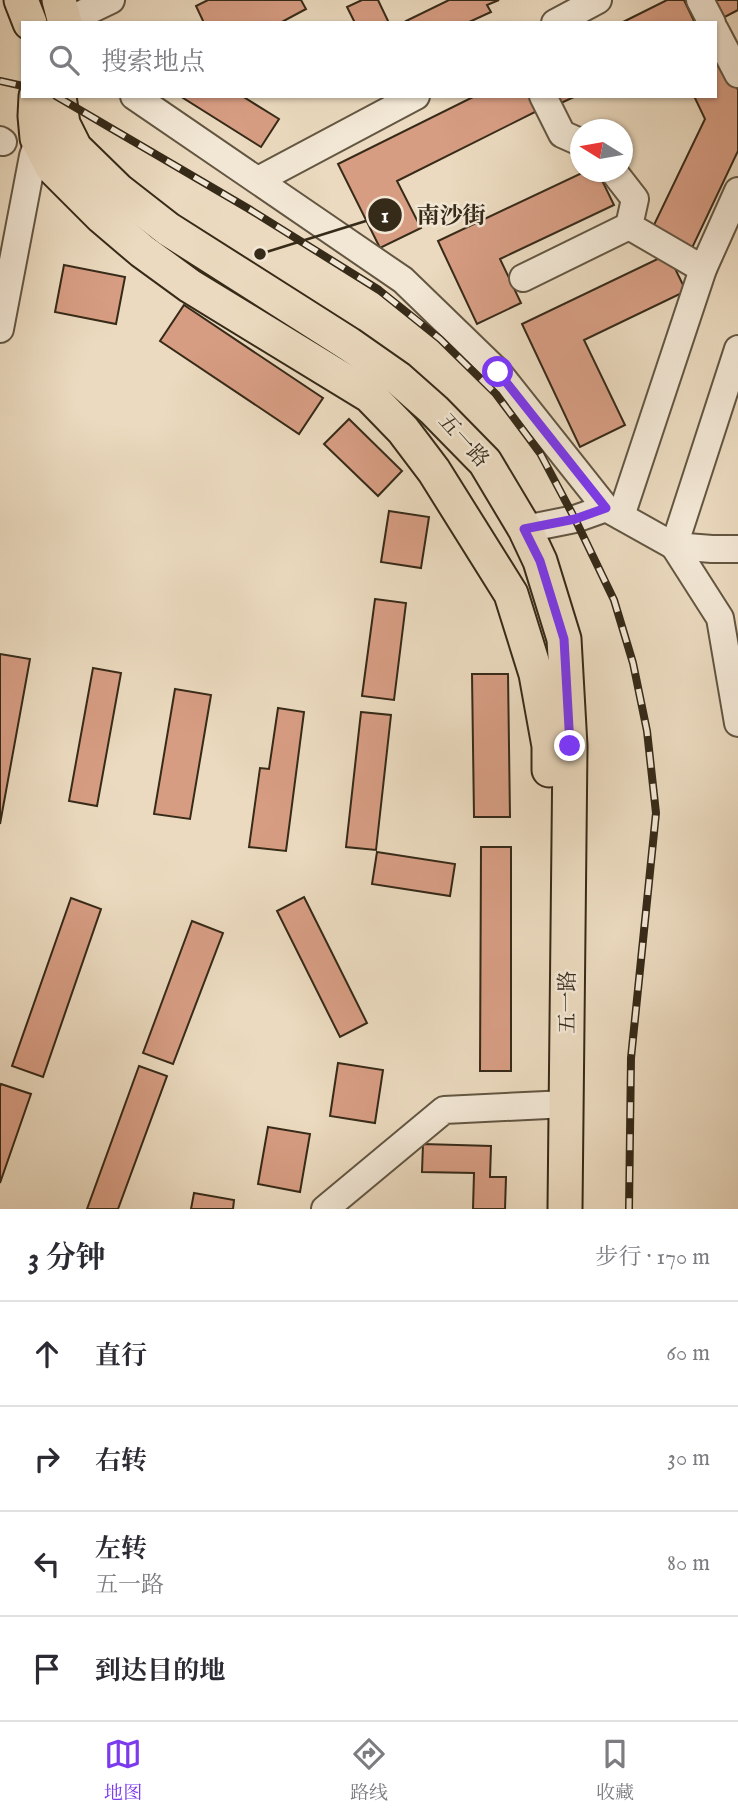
<!DOCTYPE html>
<html lang="zh">
<head>
<meta charset="utf-8">
<style>
  :root { --surface:#fff; --page:#f7f7f7; --text:#2b2b33; --muted:#7c7c81; --line:#e1e1e2; --accent:#7c3aed }
  body { margin:0; font-family:"IM FELL English","Noto Serif SC",serif; background:var(--page); color:var(--text) }
  .compass { position:absolute; left:570px; top:119px; width:63px; height:63px; border-radius:50%; background:var(--surface); box-shadow:0 2px 5px #0004; rotate:281deg }
  .stop { position:absolute; width:21px; height:21px; margin:-16px; border:5px solid #7c3aed; border-radius:50%; background:#fff }
  .stop.end { background:#7c3aed; border-color:#fff; box-shadow:0 2px 7px #0008 }
  .list { margin:0; padding:0; list-style:none }
  h2 { display:flex; justify-content:space-between; align-items:center; height:91px; margin:0; padding:0 28px; font-size:30px }
  h2 small { font-size:23px; font-weight:400; color:var(--muted) }
  .list li { display:grid; grid-template-columns:46px 1fr auto; gap:21px; align-items:center; box-sizing:border-box; height:105px; padding:0 28px; border-top:2px solid var(--line) }
  .list b { display:block; font-size:26px; white-space:nowrap }
  .list p { margin:0; font-size:23px; white-space:nowrap; color:var(--muted) }
  .list em { font-size:23px; font-style:normal; color:var(--muted) }
  .icon { flex:none; width:38px; height:38px; fill:none; stroke:currentColor; stroke-width:2; stroke-linecap:round; stroke-linejoin:round }
  .map { position:relative; flex:none; width:738px; height:1209px; overflow:hidden }
  .search { position:absolute; background:var(--surface); box-shadow:0 2px 5px #0004; left:21px; right:21px; top:21px; height:77px; display:flex; align-items:center; gap:18px; box-sizing:border-box; padding:0 24px; border-radius:0px; color:var(--muted); font-size:26px }
  .sheet { height:511px; background:var(--surface) }
  nav { display:flex; justify-content:space-around; align-items:center; box-sizing:border-box; height:98px; border-top:2px solid var(--line); background:var(--surface); font-size:19px; color:var(--muted) }
  nav a { display:grid; justify-items:center; gap:4px }
  nav .on { color:var(--accent) }
  .map>svg:first-child { display:block }
  .building { fill:#d79d83; stroke:#362a18; stroke-width:2 }
  .lines { fill:none; stroke-linecap:round; stroke-linejoin:round }
  .minor-casing { stroke:#635642; stroke-width:30 }
  .major-casing { stroke:#362a18; stroke-width:37 }
  .minor { stroke:#f2e7d5; stroke-width:26 }
  .major { stroke:#ebdabf; stroke-width:33 }
  .rail-casing { stroke:#362a18; stroke-width:8 }
  .rail { stroke:#f2e7d5; stroke-width:5; stroke-dasharray:16; stroke-linecap:butt }
  .route { stroke:#7c3aed; stroke-width:9 }
  .labels { text-anchor:middle; dominant-baseline:central; stroke-width:5; stroke-linejoin:round; paint-order:stroke }
  .street-label { font-size:21px; fill:#362a18; stroke:#f2e7d5 }
  .leader { fill:none; stroke:#362a18; stroke-width:2.5 }
  .callout-dot { fill:#362a18; stroke:#f2e7d5; stroke-width:2.5 }
  .mark-label { font-size:21px; text-anchor:middle; font-weight:bold; fill:#fff }
  .callout-label { font-size:23px; text-anchor:middle; font-weight:bold; fill:#362a18; stroke:#f2e7d5; stroke-width:5; stroke-linejoin:round; paint-order:stroke }
</style>
</head>
<body>
<div class="map">
<svg width="738" height="1209" viewBox="0 0 738 1209">
  <rect width="100%" height="100%" fill="#ebdabf"/>
  <filter id="stains"><feTurbulence type="fractalNoise" baseFrequency=".00286" numOctaves="4"/><feColorMatrix values="0 0 0 0 .2 0 0 0 0 .09 0 0 0 0 .02 0 0 0 .5 -.17"/></filter>
  <radialGradient id="worn" r=".72"><stop offset=".6" stop-color="#630" stop-opacity="0"/><stop offset="1" stop-color="#630" stop-opacity=".3"/></radialGradient>
  <g class="building">
    <polygon points="208,0 301,0 306,9 280,23 204,23 196,6"/>
    <polygon points="362,0 378,0 389,23 355,23 347,7"/>
    <polygon points="449,0 499,0 487,5 491,12 467,23 407,23 406,21"/>
    <polygon points="667,0 684,0 695,23 621,23"/>
    <polygon points="709,0 738,0 738,10 719,20"/>
    <polygon points="725,61 738,90 738,151 692,248 652,229 705,119 694,96 715,96 715,66"/>
    <polygon points="180,96 242,96 279,119 261,147"/>
    <polygon points="475,96 530,96 537,111 397,181 421,228 380,248 338,164"/>
    <polygon points="553,96 576,96 557,105"/>
    <polygon points="584,172 598,172 614,205 500,259 521,303 477,324 438,241"/>
    <polygon points="668,254 686,291 584,340 625,425 580,447 522,324"/>
    <polygon points="64,265 125,277 116,324 55,312"/>
    <polygon points="184,305 323,398 299,434 160,341"/>
    <polygon points="349,419 402,471 378,496 324,444"/>
    <polygon points="389,511 429,517 421,568 381,562"/>
    <polygon points="375,599 406,603 394,700 362,696"/>
    <polygon points="0,654 30,659 0,824"/>
    <polygon points="93,668 121,673 97,806 69,801"/>
    <polygon points="472,674 508,674 510,817 474,817"/>
    <polygon points="175,689 211,695 190,819 154,814"/>
    <polygon points="278,708 304,712 286,851 249,847 260,768 269,769"/>
    <polygon points="361,712 391,715 376,850 346,847"/>
    <polygon points="481,847 511,847 511,1071 480,1071"/>
    <polygon points="377,852 455,864 450,896 372,884"/>
    <polygon points="304,897 367,1023 340,1037 277,911"/>
    <polygon points="71,898 101,909 43,1077 12,1066"/>
    <polygon points="192,921 223,933 173,1064 143,1053"/>
    <polygon points="338,1063 383,1070 375,1123 330,1116"/>
    <polygon points="139,1066 167,1076 118,1209 87,1209"/>
    <polygon points="1,1084 31,1094 0,1183 0,1087"/>
    <polygon points="268,1127 310,1134 300,1192 258,1184"/>
    <polygon points="423,1144 491,1146 490,1177 506,1177 505,1209 473,1209 474,1173 422,1172"/>
    <polygon points="194,1193 234,1200 233,1209 191,1209"/>
  </g>
  <g class="lines">
    <defs>
      <g id="minor">
        <polyline points="700,0 712,23"/>
        <polyline points="65,22 111,0"/>
        <polyline points="555,23 598,0"/>
        <polyline points="715,30 738,74"/>
        <polyline points="134,96 403,280 498,372 606,508"/>
        <polyline points="543,96 562,134 580,142"/>
        <polyline points="0,140 3,142"/>
        <polyline points="614,172 635,199 629,226 703,269"/>
        <polyline points="258,180 416,96"/>
        <polyline points="523,278 629,226"/>
        <polyline points="0,329 33,156 41,132"/>
        <polyline points="738,349 674,546 720,618 738,723"/>
        <polyline points="621,516 703,269 738,191"/>
        <polyline points="525,529 575,519 606,508 674,546 712,549 738,549"/>
        <polyline points="325,1209 444,1110 567,1104"/>
      </g>
      <g id="major">
        <polyline points="21,0 30,23"/>
        <polyline points="59,0 65,23"/>
        <polyline points="36,96 35,116 37,138 52,167 102,217 142,251 190,286 370,396 403,430 434,471 511,594 536,674 549,746 549,770"/>
        <polyline points="59,96 63,124 75,148 118,190 168,229 349,344 399,379 434,410 485,462 525,529 540,561 564,639 570,746 565,1209"/>
      </g>
    </defs>
    <use href="#minor" class="minor-casing"/>
    <use href="#major" class="major-casing"/>
    <use href="#minor" class="minor"/>
    <use href="#major" class="major"/>
    <defs>
      <g id="rail">
        <polyline points="0,81 23,86"/>
        <polyline points="56,96 249,209 379,290 440,339 496,394 540,453 575,519 614,600 633,663 647,731 656,813 631,1058 629,1209"/>
      </g>
    </defs>
    <use href="#rail" class="rail-casing"/>
    <use href="#rail" class="rail"/>
  </g>
  <g class="lines">
    <polyline class="route" points="498,372 606,508 575,519 524,529 540,561 564,639 570,746"/>
  </g>
  <g class="labels">
    <g class="street-label">
      <text transform="translate(463 441) rotate(48)">五一路</text>
      <text transform="translate(568 1002) rotate(-90)">五一路</text>
    </g>
  </g>
  <path class="leader" d="M260 254L385 215"/>
  <g class="callout-dot">
    <circle cx="260" cy="254" r="7"/>
    <circle cx="385" cy="215" r="18"/>
  </g>
  <g class="mark-label">
    <text x="385" y="222">1</text>
  </g>
  <g class="callout-label">
    <text x="451" y="223">南沙街</text>
  </g>
  <rect width="100%" height="100%" filter="url(#stains)"/>
  <rect width="100%" height="100%" fill="url(#worn)"/>
</svg>
<svg class="compass" viewBox="-18 -18 36 36"><path d="M0-13l5 13h-10z" fill="#e53935"/><path d="M0 13l5-13h-10z" fill="#7c7c81"/></svg>
<div class="stop" style="left:498px;top:372px"></div>
<div class="stop end" style="left:570px;top:746px"></div>
<div class="search"><svg class="icon" aria-label="search" viewBox="0 0 24 24"><circle cx="10" cy="10" r="6"/><path d="M15 15l6 6"/></svg>搜索地点</div>
</div>
<section class="sheet">
<h2>3 分钟<small>步行 · 170 m</small></h2>
<ul class="list">
<li><svg class="icon" aria-label="ahead" viewBox="0 0 24 24"><path d="M12 20V5M6 11l6-6 6 6"/></svg><div><b>直行</b></div><em>60 m</em></li>
<li><svg class="icon" aria-label="right" viewBox="0 0 24 24"><path d="M7 20v-9h11M14 6l5 5-5 5"/></svg><div><b>右转</b></div><em>30 m</em></li>
<li><svg class="icon" aria-label="left" viewBox="0 0 24 24"><path d="M17 20v-9H6M10 6l-5 5 5 5"/></svg><div><b>左转</b><p>五一路</p></div><em>80 m</em></li>
<li><svg class="icon" aria-label="arrive" viewBox="0 0 24 24"><path d="M6 21V4h12l-3 4 3 4H6"/></svg><div><b>到达目的地</b></div></li>
</ul>
</section>
<nav>
<a class="on"><svg class="icon" aria-label="map" viewBox="0 0 24 24"><path d="M3 6l6-2 6 2 6-2v14l-6 2-6-2-6 2zM9 4v14M15 6v14"/></svg>地图</a>
<a><svg class="icon" aria-label="directions" viewBox="0 0 24 24"><path d="M12 3l9 9-9 9-9-9zM9 14v-3h6M13 9l2 2-2 2"/></svg>路线</a>
<a><svg class="icon" aria-label="saved" viewBox="0 0 24 24"><path d="M7 4h10v16l-5-4-5 4z"/></svg>收藏</a>
</nav>
</body>
</html>
